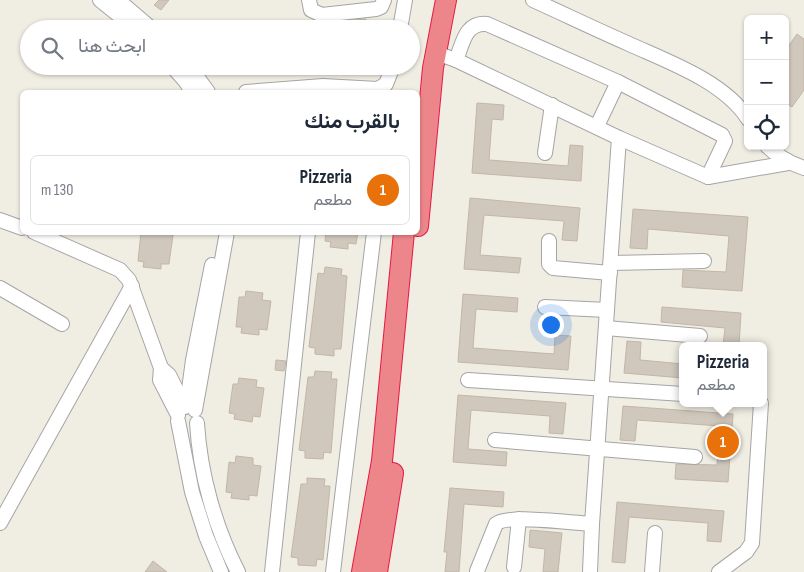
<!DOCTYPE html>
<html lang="ar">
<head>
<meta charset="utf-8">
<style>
  :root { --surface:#fff; --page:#f2f2f3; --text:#1f2937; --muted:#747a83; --line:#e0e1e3; --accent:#0b8043 }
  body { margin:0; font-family:"Sofia Sans Condensed",Vazirmatn,sans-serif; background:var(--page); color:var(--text); direction:rtl }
  .controls { position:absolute; right:15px; top:15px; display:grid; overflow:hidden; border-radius:8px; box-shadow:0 1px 4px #0004 }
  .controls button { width:45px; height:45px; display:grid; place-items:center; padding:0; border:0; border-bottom:1px solid var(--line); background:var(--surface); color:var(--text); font:25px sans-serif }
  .you { position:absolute; left:550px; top:324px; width:18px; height:18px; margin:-12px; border:4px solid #fff; border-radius:50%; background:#1a73e8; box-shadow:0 0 0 8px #1a73e833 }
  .badge { display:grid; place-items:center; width:32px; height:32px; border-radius:50%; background:var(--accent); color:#fff; font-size:16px; font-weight:700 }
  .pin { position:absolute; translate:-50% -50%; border:2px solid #fff; box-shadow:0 1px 5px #0006 }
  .popup { position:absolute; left:679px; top:342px; width:88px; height:65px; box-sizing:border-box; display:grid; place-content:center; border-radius:8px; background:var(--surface); filter:drop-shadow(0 1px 4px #0005); font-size:16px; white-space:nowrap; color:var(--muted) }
  .popup b { font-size:19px; color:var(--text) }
  .popup::after { content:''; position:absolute; left:50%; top:100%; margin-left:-10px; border:10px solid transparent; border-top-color:var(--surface) }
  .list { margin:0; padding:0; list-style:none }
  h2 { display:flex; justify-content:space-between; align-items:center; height:65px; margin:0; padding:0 20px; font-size:21px }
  h2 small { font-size:16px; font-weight:400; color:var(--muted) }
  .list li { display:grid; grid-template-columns:32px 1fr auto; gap:15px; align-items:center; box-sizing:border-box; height:70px; margin:0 10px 10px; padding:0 10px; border:1px solid var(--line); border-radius:8px }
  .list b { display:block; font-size:19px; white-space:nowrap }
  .list p { margin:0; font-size:16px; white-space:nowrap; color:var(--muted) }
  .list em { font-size:16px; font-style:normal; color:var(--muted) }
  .icon { flex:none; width:28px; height:28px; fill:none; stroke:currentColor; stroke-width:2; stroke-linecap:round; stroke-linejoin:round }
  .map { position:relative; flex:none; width:804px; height:572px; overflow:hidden; direction:ltr }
  .search { position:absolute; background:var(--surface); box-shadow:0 1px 4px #0004; left:20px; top:20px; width:400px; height:55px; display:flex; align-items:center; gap:12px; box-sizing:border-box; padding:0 18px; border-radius:28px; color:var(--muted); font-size:19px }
  .panel { position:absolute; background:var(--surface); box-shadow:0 1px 4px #0004; left:20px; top:90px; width:400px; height:145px; border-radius:8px; direction:rtl }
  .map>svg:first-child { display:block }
  .building { fill:#d0c8bc; stroke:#c3b6a5 }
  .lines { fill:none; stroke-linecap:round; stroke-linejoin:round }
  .minor-casing { stroke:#a5a5a5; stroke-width:16 }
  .highway-casing { stroke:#e61842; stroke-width:22 }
  .minor { stroke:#fff; stroke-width:14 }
  .highway { stroke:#ed868b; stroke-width:20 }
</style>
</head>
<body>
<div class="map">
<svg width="804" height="572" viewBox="0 0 804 572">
  <rect width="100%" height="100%" fill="#f0ede3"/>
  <g class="building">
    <polygon points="159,0 169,0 161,10 154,5"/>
    <polygon points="366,19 367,29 344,29 344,21"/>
    <polygon points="797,34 804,39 804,90 792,107 785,103 785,51"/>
    <polygon points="477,103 504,105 503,120 492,119 489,160 568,166 570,145 583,146 581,181 472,173"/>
    <polygon points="470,198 580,208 577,241 562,240 564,221 484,215 480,255 521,258 519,273 464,269"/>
    <polygon points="633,209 748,217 742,291 682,287 683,270 726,272 729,236 648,229 647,249 630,248"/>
    <polygon points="141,232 165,232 165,234 173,235 169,264 161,264 161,269 143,267 144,262 138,261"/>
    <polygon points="326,232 358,232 356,244 348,243 348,249 330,247 331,242 325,241"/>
    <polygon points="325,267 342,269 341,275 347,276 341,349 334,349 334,356 315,354 315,348 309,347 318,273 324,274"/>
    <polygon points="246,291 263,293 262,300 271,301 267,330 259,329 259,335 241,333 242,327 236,327 239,297 245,297"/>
    <polygon points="463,294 518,298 517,312 476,309 473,348 554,354 555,335 571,336 568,370 458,362"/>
    <polygon points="662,307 741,313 739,346 723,346 725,328 661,322"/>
    <polygon points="627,341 641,342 640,360 683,364 683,378 624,373"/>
    <polygon points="276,360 286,361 284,371 275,370"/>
    <polygon points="315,371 332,372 331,379 337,379 331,453 324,452 323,459 305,458 305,451 299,450 308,377 314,377"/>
    <polygon points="239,378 257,380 256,387 264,388 260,417 253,416 252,422 234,419 235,414 229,413 233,384 238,384"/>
    <polygon points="458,395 566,403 563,434 549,433 550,416 471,410 468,449 507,452 506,466 453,462"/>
    <polygon points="623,406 733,414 728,482 675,479 676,464 717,465 720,426 637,420 635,441 620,440"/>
    <polygon points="236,456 253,458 253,465 261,466 257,496 249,495 249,500 231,498 232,493 226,492 229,462 235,463"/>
    <polygon points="307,478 325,479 324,486 330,486 323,560 317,559 316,566 298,565 298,558 291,557 301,484 307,484"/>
    <polygon points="450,488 504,492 503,507 464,504 459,572 445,572 447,552 444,552"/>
    <polygon points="617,502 724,511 721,542 707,541 708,523 629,517 625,563 612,562"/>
    <polygon points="530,530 562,533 558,572 543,572 545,549 529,547"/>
    <polygon points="153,561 167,572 145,572"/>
  </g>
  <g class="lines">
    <defs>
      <g id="minor">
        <polyline points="100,0 136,29"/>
        <polyline points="118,0 152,29"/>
        <polyline points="309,0 311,10 322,15 376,9 381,7 384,0"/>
        <path d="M533,0C564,14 595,29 627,43C666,61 724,81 748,119"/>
        <polyline points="400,29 405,0"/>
        <polyline points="436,53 456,60 619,138 708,177 788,163"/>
        <path d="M456,60C463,43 465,22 487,24L618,82L722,135L725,141L708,177"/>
        <polyline points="172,66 186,82 192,92"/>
        <polyline points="189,66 208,92"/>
        <polyline points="246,92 323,86 378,89 386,84 393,66"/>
        <polyline points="597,126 618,82"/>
        <path d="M767,146C778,157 789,163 804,168"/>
        <polyline points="545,153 552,105"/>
        <polyline points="0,220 22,228"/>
        <polyline points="34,232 120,270 129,280 161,368 160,380 178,415"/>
        <polyline points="549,241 549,264 553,268 610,273"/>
        <polyline points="611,263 704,261"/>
        <polyline points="0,288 62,324"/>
        <polyline points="545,307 607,310"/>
        <polyline points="606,328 700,336"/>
        <polyline points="161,368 169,375 185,407"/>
        <polyline points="468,380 683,394"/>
        <polyline points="187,404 193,360 212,265"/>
        <polyline points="195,410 227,232"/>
        <polyline points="178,421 192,492 206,536 221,572"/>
        <path d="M197,423C200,474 215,527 238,572"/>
        <polyline points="495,440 695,457"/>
        <polyline points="0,523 132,286"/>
        <polyline points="514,567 519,519"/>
        <path d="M477,571L496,524C506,514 575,523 592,524"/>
        <polyline points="272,572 308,232"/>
        <polyline points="333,572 374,232"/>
        <polyline points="590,572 592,524 619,138"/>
        <polyline points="652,572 655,533"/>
        <polyline points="719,572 746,552 752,543 761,403"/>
      </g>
      <g id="highway">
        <polyline points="418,226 433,68 446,0"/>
        <polyline points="362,572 382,461 404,232"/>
        <polyline points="377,572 393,473"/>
      </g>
    </defs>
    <use href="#minor" class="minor-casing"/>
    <use href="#highway" class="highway-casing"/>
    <use href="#minor" class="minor"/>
    <use href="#highway" class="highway"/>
  </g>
</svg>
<div class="controls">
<button>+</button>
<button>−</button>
<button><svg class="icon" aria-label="locate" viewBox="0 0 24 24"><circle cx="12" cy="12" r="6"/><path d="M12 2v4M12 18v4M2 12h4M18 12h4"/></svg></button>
</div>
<div class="you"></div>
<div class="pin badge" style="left:723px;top:442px;background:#e8710a">1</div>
<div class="popup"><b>Pizzeria</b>مطعم</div>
<div class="search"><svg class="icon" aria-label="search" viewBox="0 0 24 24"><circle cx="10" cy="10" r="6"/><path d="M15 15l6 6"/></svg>ابحث هنا</div>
<section class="panel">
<h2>بالقرب منك<small></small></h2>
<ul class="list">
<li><span class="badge" style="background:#e8710a">1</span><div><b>Pizzeria</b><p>مطعم</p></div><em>130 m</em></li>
</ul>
</section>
</div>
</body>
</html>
